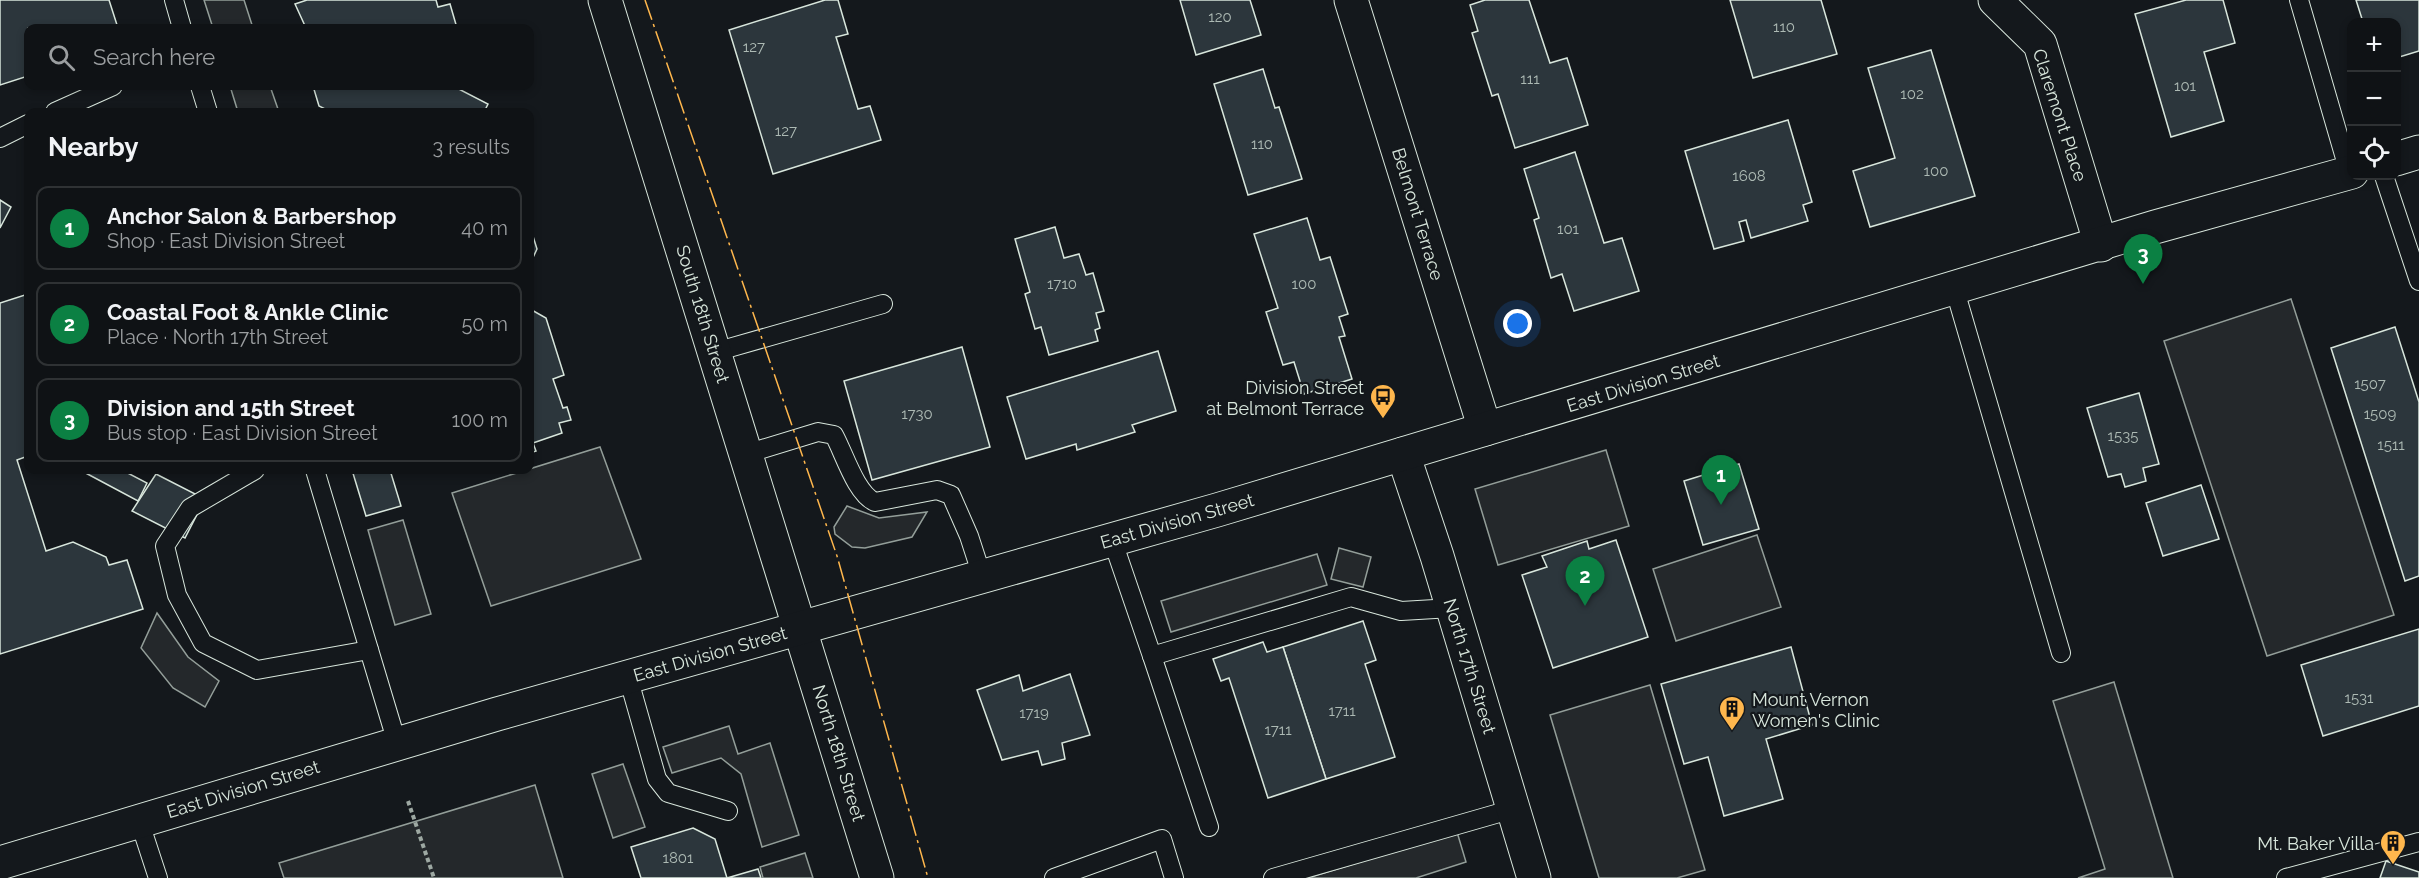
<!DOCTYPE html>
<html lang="en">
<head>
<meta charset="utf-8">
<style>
  :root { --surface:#0f1215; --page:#181b1e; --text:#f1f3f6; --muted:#9b9ea0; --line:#2f3234; --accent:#0b8043 }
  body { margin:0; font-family:Raleway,sans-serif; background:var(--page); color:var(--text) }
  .controls { position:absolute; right:18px; top:18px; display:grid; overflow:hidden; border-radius:12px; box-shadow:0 3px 9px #0003 }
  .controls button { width:54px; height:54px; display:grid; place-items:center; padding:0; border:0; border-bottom:2px solid var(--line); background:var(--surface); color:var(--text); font:30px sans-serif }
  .you { position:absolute; left:1518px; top:324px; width:21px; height:21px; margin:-15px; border:4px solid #fff; border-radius:50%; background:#1a73e8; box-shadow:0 0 0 9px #1a73e833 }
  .badge { display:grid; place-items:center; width:39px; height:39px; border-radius:50%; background:var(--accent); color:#fff; font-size:20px; font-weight:700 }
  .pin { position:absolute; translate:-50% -50px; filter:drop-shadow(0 2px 3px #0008) }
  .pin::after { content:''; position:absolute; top:32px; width:21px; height:18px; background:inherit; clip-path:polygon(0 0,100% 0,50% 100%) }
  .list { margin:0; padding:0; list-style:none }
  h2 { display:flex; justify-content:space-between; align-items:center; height:78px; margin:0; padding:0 24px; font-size:26px }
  h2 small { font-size:20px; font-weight:400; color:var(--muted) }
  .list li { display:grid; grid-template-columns:39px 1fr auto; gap:18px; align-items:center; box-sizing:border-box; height:84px; margin:0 12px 12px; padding:0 12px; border:2px solid var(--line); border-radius:12px }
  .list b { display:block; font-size:22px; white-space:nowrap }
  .list p { margin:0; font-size:20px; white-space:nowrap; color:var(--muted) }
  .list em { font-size:20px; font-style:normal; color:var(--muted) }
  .icon { flex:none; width:33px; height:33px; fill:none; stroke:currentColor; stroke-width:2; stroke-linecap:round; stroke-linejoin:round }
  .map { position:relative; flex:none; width:2419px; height:878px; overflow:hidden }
  .search { position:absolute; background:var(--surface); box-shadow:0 3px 9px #0003; left:24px; top:24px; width:510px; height:66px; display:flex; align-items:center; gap:15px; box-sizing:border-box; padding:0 21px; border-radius:12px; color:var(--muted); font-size:22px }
  .panel { position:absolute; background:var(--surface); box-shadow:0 3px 9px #0003; left:24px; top:108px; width:510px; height:366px; border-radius:12px }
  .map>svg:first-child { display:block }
  .parking { fill:#24282b; stroke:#939e99; stroke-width:1.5 }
  .building { fill:#2c363c; stroke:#d8e6dc; stroke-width:1.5 }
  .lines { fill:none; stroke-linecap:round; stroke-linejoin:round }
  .service-casing { stroke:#d8e6dc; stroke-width:20 }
  .minor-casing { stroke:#d8e6dc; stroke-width:35 }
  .tertiary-casing { stroke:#d8e6dc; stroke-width:35 }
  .path { stroke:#9da8a2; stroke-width:4; stroke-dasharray:4.5 3; stroke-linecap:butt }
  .service { stroke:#14181c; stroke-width:18 }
  .minor { stroke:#14181c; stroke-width:33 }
  .tertiary { stroke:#14181c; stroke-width:33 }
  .power { stroke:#ffb74d; stroke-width:1.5; stroke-dasharray:21 4.5 3 4.5; stroke-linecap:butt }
  .labels { text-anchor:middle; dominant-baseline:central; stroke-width:4.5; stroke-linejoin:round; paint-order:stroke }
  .number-label { font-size:15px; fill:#adbab4 }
  .street-label { font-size:18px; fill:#d8e6dc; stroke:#14181c }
  .poi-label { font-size:18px; fill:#d8e6dc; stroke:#14181c; text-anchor:end }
</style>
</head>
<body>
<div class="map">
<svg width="2419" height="878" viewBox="0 0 2419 878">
  <rect width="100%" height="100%" fill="#14181c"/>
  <g class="parking">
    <polygon points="204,0 244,0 253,28 213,28"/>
    <polygon points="230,86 270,86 279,112 238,112"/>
    <polygon points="2291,299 2394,615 2267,656 2164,341"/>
    <polygon points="600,447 641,559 491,606 452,493"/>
    <polygon points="1606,450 1629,526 1498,565 1475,489"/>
    <polygon points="847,506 879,518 927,512 912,537 865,548 852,547 835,534 834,527"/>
    <polygon points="403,520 431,614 395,625 368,530"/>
    <polygon points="1757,535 1781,607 1676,641 1653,569"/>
    <polygon points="1339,548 1371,557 1363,587 1331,579"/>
    <polygon points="1317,554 1327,585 1171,632 1161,601"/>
    <polygon points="157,613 188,657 219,681 205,707 173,688 141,648"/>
    <polygon points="2114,682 2173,878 2078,878 2105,869 2053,701"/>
    <polygon points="1650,685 1705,870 1677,878 1599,878 1550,715"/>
    <polygon points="729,726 738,754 770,743 799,835 762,847 741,774 721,758 672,773 663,747"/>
    <polygon points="623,764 645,827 613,838 592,774"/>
    <polygon points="535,785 563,878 284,878 279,863"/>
    <polygon points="1457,832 1466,862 1416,878 1308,878"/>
    <polygon points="805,853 813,878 763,878 760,867"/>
  </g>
  <g class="building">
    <polygon points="0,0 109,0 118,28 28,28 28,76 0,85"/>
    <polygon points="307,0 436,0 438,7 450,4 457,28 306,28 295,4"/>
    <polygon points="825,0 838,0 848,34 836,37 858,109 870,106 881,140 773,174 729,30"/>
    <polygon points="1180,0 1250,0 1261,35 1196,55"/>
    <polygon points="1485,0 1529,0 1550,63 1567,58 1588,125 1515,148 1498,94 1492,96 1472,33 1478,31 1470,5"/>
    <polygon points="1730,0 1821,0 1837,54 1753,78"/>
    <polygon points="2186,0 2223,0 2235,43 2204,52 2224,121 2171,137 2135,14"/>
    <polygon points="2356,0 2419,0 2419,51 2396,58 2396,22 2363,22"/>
    <polygon points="1931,50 1975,196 1870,227 1853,171 1895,158 1868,68"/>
    <polygon points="1263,69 1275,108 1279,107 1302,179 1248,195 1214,84"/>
    <polygon points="313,86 453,86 488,104 484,112 331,112 319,106"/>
    <polygon points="1788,120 1812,202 1803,205 1808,221 1751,238 1746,220 1739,222 1744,241 1714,249 1685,151"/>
    <polygon points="1575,152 1604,243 1622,238 1639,291 1574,311 1562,274 1551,278 1534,220 1539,218 1524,169"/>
    <polygon points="0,200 11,207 0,228"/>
    <polygon points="1307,218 1320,260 1330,257 1348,314 1339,317 1345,336 1339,337 1352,379 1304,394 1294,362 1283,365 1266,312 1278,308 1254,234"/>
    <polygon points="1055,227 1064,258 1079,254 1086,275 1093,273 1104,311 1096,313 1100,328 1095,330 1098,341 1049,355 1041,327 1035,329 1025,294 1030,292 1015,239"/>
    <polygon points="530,232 532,233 537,249 530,264"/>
    <polygon points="28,294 28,456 17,460 46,551 73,542 106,557 109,565 127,560 143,609 0,654 0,303"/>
    <polygon points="530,309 546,318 564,375 553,379 563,408 567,407 571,420 559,423 562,433 533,443 536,451 530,453"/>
    <polygon points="2395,327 2419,402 2419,576 2405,581 2331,348"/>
    <polygon points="962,347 990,447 872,480 844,381"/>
    <polygon points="1158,351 1176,411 1132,425 1135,432 1077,450 1076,444 1026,459 1007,397"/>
    <polygon points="2139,393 2159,464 2143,468 2146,481 2125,487 2121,474 2108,477 2087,408"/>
    <polygon points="1739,464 1759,529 1703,545 1684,481"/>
    <polygon points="80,470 122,470 147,483 138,501"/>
    <polygon points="352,470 390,470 401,506 366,516"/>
    <polygon points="156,474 205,499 185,538 132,511"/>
    <polygon points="2201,485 2219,539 2163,556 2146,503"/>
    <polygon points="1616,540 1648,637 1553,668 1522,575 1547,567 1542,556 1587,541 1589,549"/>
    <polygon points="1363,621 1376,660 1365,664 1395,757 1326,779 1283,647"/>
    <polygon points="2419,629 2419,706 2323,736 2301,665"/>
    <polygon points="1263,642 1267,652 1283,647 1326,779 1268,798 1229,678 1221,681 1213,659"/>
    <polygon points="1791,647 1812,725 1766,739 1783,799 1724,816 1708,757 1684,764 1661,684"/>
    <polygon points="1070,674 1090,735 1062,743 1065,759 1042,765 1038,751 1002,760 977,690 1019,675 1023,691"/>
    <polygon points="693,828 715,839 727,878 758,869 761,878 641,878 631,847"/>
    <polygon points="2386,861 2419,872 2419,878 2380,878"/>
  </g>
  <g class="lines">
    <defs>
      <g id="service">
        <polyline points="174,0 182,28"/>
        <polyline points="2299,0 2349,172"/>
        <polyline points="200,86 208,112"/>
        <polyline points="55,112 113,86"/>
        <polyline points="0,138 28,124"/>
        <polyline points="2384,176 2419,281"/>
        <polyline points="1954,287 2061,653"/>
        <polyline points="715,352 883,304"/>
        <path d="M746,454L818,432L834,435C844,453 856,494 875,502L937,490L951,495L969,536L982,576"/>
        <polyline points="255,470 190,508 165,546 177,595 203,643 257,670 369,650"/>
        <polyline points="315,470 397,743"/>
        <polyline points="1112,539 1152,656 1351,597 1401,611 1452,608"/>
        <polyline points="1152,656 1209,827"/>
        <polyline points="628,677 657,779 668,793 728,811"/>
        <polyline points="139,820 158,878"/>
        <polyline points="1054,878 1162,839 1174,878"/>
        <polyline points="1273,878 1513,809"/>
        <polyline points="2286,878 2419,842"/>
      </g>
      <g id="minor">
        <polyline points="1351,0 1485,429"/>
        <polyline points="1995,0 2040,44 2101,245"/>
        <polyline points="1403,454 1437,556 1534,878"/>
      </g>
      <g id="tertiary">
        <polyline points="605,0 877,878"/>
        <polyline points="2396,159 2419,152"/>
        <polyline points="0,863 497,714 1217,510 2155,227 2352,172"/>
      </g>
    </defs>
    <use href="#service" class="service-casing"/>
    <use href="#minor" class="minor-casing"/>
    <use href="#tertiary" class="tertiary-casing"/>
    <polyline class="path" points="408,801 434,878"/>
    <use href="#service" class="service"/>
    <use href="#minor" class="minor"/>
    <use href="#tertiary" class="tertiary"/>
    <polyline class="power" points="645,0 837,556 928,878"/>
  </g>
  <defs>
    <symbol id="bus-pin" viewBox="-11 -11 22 30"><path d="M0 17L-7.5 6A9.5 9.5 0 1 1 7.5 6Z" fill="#ffb74d" stroke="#14181c"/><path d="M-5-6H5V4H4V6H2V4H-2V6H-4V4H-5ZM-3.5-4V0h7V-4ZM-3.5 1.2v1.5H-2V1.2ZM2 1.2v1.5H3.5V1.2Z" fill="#111"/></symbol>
    <symbol id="building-pin" viewBox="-11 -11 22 30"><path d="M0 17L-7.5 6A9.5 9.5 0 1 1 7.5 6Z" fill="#ffb74d" stroke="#14181c"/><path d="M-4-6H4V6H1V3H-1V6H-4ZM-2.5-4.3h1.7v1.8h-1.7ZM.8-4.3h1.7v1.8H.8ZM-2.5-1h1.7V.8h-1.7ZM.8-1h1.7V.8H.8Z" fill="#111"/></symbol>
  </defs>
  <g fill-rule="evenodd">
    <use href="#bus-pin" x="1368" y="382" width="30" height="40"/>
    <use href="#building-pin" x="1717" y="694" width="30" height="40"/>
    <use href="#building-pin" x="2378" y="828" width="30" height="40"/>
  </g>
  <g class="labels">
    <g class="number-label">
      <text x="1220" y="17">120</text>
      <text x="1784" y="27">110</text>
      <text x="754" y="47">127</text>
      <text x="1530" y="79">111</text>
      <text x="2185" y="86">101</text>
      <text x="1912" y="94">102</text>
      <text x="786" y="131">127</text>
      <text x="1262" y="144">110</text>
      <text x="1936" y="171">100</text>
      <text x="1749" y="176">1608</text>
      <text x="1568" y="229">101</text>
      <text x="1062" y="284">1710</text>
      <text x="1304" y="284">100</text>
      <text x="2370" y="384">1507</text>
      <text x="917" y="414">1730</text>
      <text x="2380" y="414">1509</text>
      <text x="2123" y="436">1535</text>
      <text x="2391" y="445">1511</text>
      <text x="2359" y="698">1531</text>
      <text x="1342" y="711">1711</text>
      <text x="1034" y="713">1719</text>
      <text x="1278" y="730">1711</text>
      <text x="678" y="858">1801</text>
    </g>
    <g class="street-label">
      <text transform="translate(2060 115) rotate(72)">Claremont Place</text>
      <text transform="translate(1418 214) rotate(73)">Belmont Terrace</text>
      <text transform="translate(703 314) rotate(73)">South 18th Street</text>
      <text transform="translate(1643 383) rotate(-17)">East Division Street</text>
      <text transform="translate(1177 521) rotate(-16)">East Division Street</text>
      <text transform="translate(710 654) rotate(-16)">East Division Street</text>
      <text transform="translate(1470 666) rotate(73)">North 17th Street</text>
      <text transform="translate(839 753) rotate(73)">North 18th Street</text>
      <text transform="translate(243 789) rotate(-17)">East Division Street</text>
    </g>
    <g class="poi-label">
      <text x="1364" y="387">Division Street<tspan x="1364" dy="21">at Belmont Terrace</tspan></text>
      <text x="1752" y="699" text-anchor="start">Mount Vernon<tspan x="1752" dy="21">Women's Clinic</tspan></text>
      <text x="2374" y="843">Mt. Baker Villa</text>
    </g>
  </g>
</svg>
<div class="controls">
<button>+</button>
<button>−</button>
<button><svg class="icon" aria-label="locate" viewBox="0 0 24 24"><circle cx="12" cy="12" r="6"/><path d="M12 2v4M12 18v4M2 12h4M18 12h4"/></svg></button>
</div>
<div class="you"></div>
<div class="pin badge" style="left:1721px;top:505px">1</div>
<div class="pin badge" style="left:1585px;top:606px">2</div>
<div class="pin badge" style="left:2143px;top:284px">3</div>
<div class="search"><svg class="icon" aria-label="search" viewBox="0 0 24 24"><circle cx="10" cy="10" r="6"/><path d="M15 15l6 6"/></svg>Search here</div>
<section class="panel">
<h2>Nearby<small>3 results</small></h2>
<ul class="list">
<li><span class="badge">1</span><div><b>Anchor Salon &amp; Barbershop</b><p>Shop · East Division Street</p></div><em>40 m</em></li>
<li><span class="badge">2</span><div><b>Coastal Foot &amp; Ankle Clinic</b><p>Place · North 17th Street</p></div><em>50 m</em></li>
<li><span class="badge">3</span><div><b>Division and 15th Street</b><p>Bus stop · East Division Street</p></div><em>100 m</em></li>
</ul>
</section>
</div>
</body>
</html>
